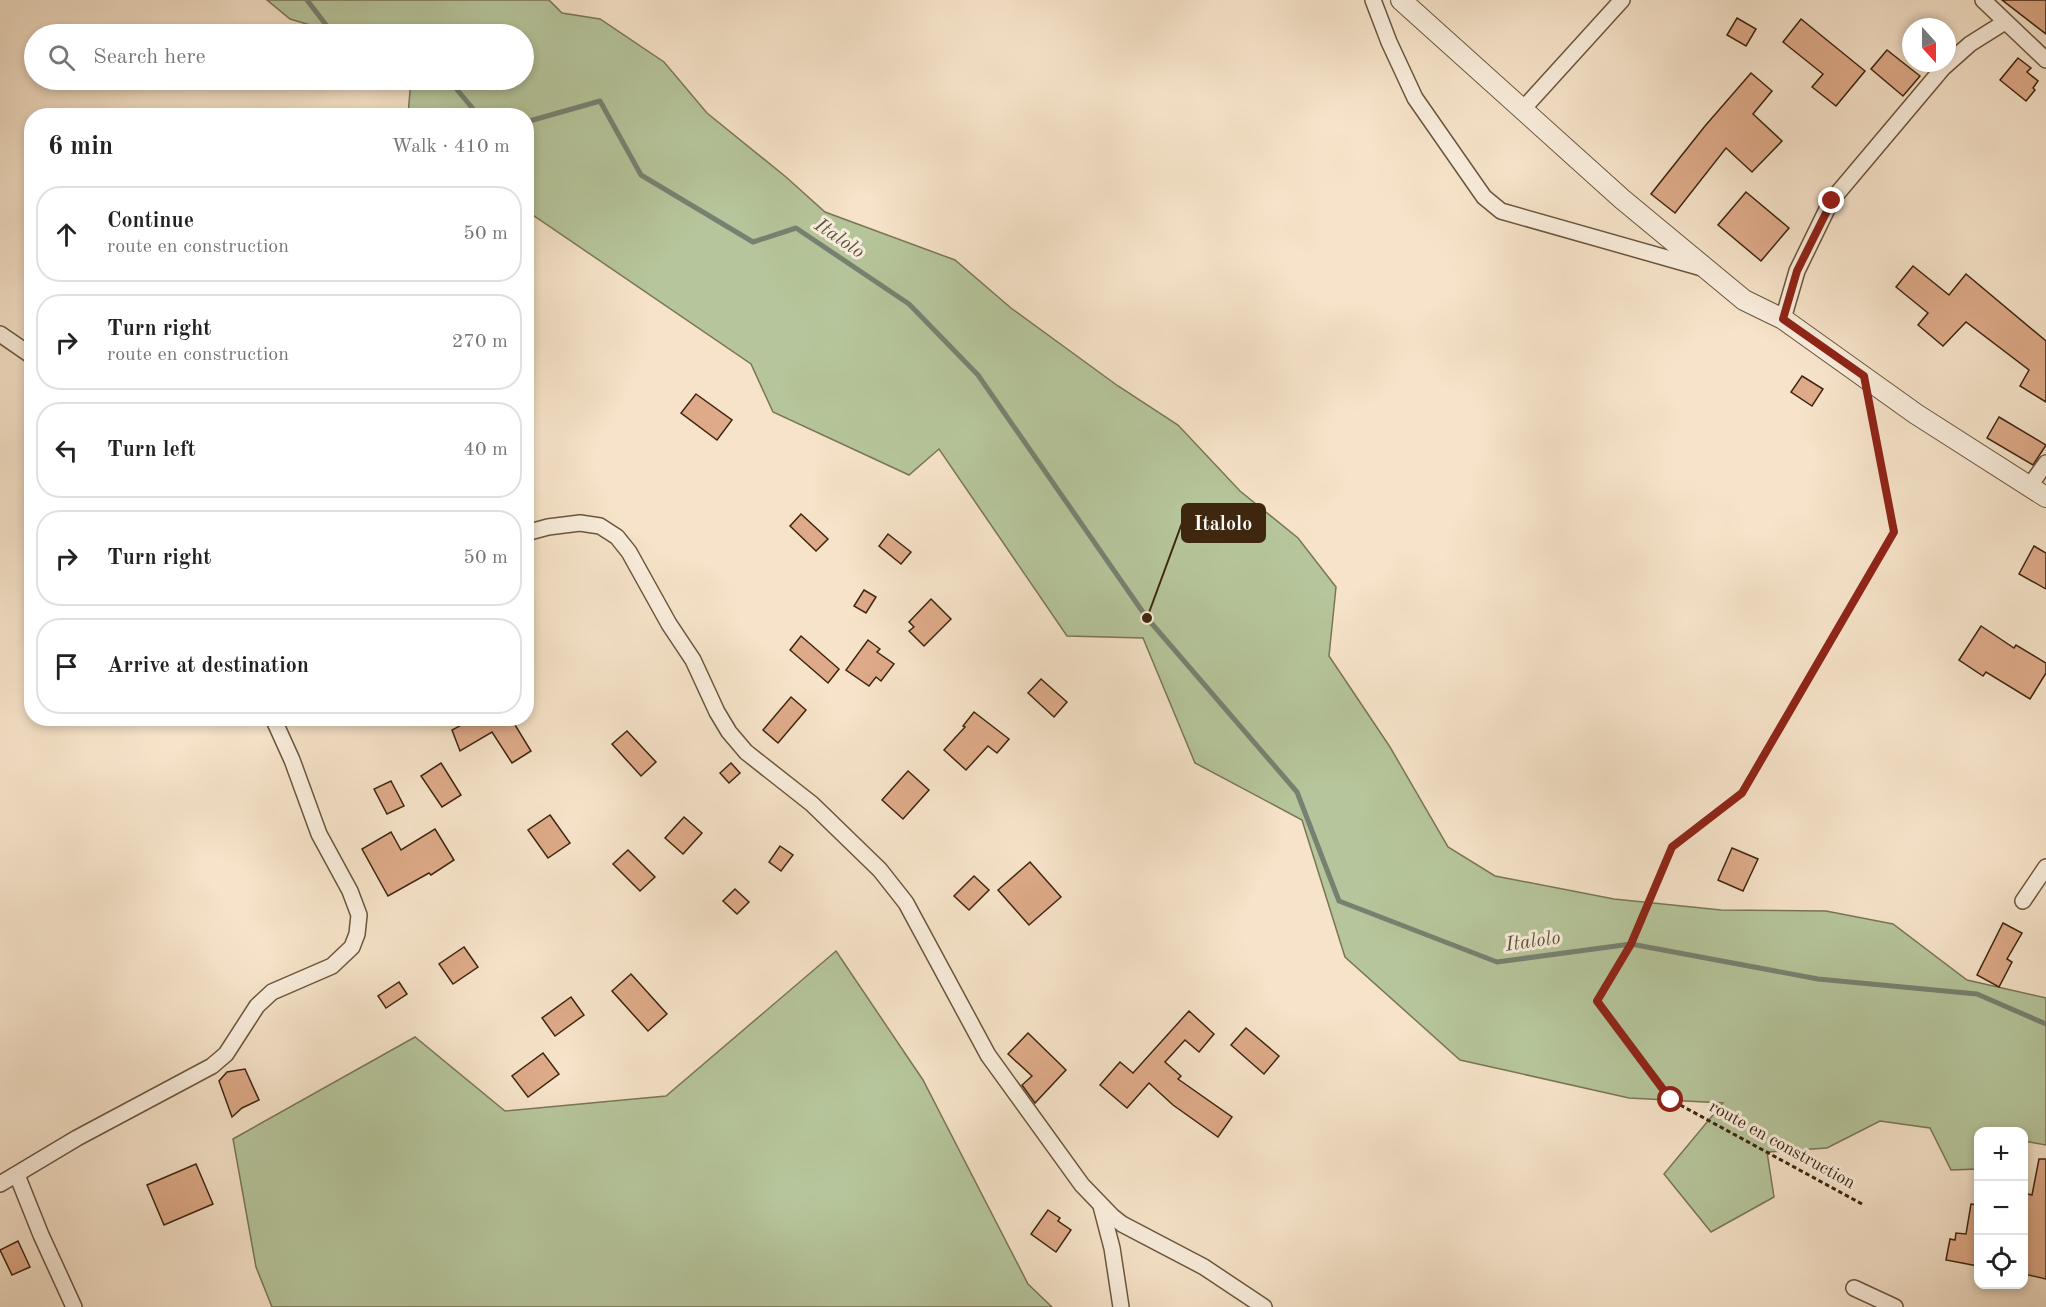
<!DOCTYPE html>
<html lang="en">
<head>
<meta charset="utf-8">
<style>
  :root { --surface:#fff; --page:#f6f6f6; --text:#222; --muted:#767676; --line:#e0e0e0 }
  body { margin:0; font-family:"Old Standard TT",serif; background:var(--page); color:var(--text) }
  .controls { position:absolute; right:18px; bottom:18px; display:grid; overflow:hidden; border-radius:12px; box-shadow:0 3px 9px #0003 }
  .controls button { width:54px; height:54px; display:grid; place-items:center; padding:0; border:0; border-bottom:2px solid var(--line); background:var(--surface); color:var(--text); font:30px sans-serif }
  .compass { position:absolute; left:1902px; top:18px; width:54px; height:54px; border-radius:50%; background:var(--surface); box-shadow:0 3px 9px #0003; rotate:159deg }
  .stop { position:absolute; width:18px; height:18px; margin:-14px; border:4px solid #8f2418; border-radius:50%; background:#fff }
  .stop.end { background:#8f2418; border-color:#fff; box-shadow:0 2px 6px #0008 }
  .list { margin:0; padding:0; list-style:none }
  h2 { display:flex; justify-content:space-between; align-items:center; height:78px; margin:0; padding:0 24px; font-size:26px }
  h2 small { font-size:20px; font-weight:400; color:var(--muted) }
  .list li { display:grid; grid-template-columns:39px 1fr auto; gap:18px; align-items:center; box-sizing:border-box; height:96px; margin:0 12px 12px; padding:0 12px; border:2px solid var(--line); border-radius:24px }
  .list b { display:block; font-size:22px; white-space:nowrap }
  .list p { margin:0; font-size:20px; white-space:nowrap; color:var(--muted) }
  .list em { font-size:20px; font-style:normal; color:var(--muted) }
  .icon { flex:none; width:33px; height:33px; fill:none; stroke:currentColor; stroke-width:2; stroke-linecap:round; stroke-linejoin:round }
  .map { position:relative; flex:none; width:2046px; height:1307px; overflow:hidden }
  .search { position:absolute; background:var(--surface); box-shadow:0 3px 9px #0003; left:24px; top:24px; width:510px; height:66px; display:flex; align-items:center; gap:15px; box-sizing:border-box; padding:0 21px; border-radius:33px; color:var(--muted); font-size:22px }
  .panel { position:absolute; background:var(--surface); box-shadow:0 3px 9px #0003; left:24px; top:108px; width:510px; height:618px; border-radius:24px }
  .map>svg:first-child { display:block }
  .green { fill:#b6c59b; stroke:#7a7655; stroke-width:1.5 }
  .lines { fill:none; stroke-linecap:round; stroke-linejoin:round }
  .stream { stroke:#778171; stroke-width:5 }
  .building { fill:#deaa89; stroke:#3e260f; stroke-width:1.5 }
  .minor-casing { stroke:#6c553e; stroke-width:18 }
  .tertiary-casing { stroke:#6c553e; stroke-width:22 }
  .path { stroke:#3e260f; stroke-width:3; stroke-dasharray:4.5 3; stroke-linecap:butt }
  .minor { stroke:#f9eddc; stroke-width:15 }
  .tertiary { stroke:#f9eddc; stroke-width:20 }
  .route { stroke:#8f2418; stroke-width:8 }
  .labels { text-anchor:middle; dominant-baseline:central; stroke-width:6; stroke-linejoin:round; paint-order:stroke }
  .street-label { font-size:18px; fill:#3e260f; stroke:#f9eddc }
  .water-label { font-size:20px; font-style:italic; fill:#5a5440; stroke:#f9eddc }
  .leader { fill:none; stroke:#3e260f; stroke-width:2 }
  .callout-dot { fill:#3e260f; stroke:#f9eddc; stroke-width:2 }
  .callout { fill:#3e260f; stroke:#3e260f; stroke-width:2 }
  .callout-label { font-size:20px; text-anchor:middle; font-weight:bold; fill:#fff }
</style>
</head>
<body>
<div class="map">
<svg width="2046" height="1307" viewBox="0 0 2046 1307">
  <rect width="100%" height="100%" fill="#f6e3c9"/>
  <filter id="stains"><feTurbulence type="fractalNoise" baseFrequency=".00333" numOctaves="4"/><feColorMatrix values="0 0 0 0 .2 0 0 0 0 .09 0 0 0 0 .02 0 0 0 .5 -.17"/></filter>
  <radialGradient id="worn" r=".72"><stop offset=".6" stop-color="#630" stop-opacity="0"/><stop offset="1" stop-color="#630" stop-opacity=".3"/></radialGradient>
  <g class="green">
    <polygon points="267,0 549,0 562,13 600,19 664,62 707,113 786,177 825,212 955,260 1011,308 1118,386 1178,425 1240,491 1298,538 1336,587 1329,656 1390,747 1448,847 1495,876 1614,899 1721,910 1826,911 1893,924 1967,980 2046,998 2046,1145 2024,1141 2024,1132 1978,1132 1978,1169 1951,1170 1930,1128 1880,1121 1827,1148 1767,1152 1774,1197 1711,1232 1664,1174 1723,1103 1629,1098 1460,1060 1345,957 1302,820 1195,763 1143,638 1067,636 939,449 909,475 773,412 751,364 527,211 526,116 408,115 411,80 524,80 524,34 340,34 290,19"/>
    <polygon points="836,951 923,1080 1028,1284 1052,1307 272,1307 256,1267 233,1139 415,1037 505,1111 666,1096"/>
  </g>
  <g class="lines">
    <g class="stream">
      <polyline points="307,0 333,34"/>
      <polyline points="449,80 479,116"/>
      <polyline points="526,122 600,101 641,175 753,242 796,228 909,304 978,375 1147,618 1297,792 1339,901 1497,962 1631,944 1818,979 1977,994 2046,1024"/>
    </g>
  </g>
  <g class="building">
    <polygon points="2002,0 2046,0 2046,34"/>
    <polygon points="1737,18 1756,29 1746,46 1727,35"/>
    <polygon points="1801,19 1865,71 1836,106 1812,87 1823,74 1783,42"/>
    <polygon points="1887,50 1920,76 1903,96 1871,69"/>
    <polygon points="2018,58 2031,68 2027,72 2038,81 2033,88 2035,90 2026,101 2000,80"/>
    <polygon points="1751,73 1772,91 1753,114 1782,141 1752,172 1726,148 1675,213 1651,194 1705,126"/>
    <polygon points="1746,192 1789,228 1761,261 1718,225"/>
    <polygon points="1913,266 1949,295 1966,274 2046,341 2046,402 2020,386 2029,370 1966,322 1943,346 1918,325 1928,313 1896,287"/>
    <polygon points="1802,376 1823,389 1812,406 1791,392"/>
    <polygon points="696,394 732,420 717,440 681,413"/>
    <polygon points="1999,417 2046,445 2033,465 1987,438"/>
    <polygon points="801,514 828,539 816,551 790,526"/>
    <polygon points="888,534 911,552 901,564 879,546"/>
    <polygon points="2034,546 2046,553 2046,589 2019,574"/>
    <polygon points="864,590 876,597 866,613 854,606"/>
    <polygon points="931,599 951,619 924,646 909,631 914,627 909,622"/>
    <polygon points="1981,626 2014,648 2016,645 2046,663 2046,673 2030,699 1986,672 1983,676 1959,660"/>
    <polygon points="801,636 839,669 828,683 790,650"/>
    <polygon points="868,640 880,649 877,652 894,664 881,681 876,677 869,686 846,670"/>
    <polygon points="1041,679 1067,702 1054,717 1028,693"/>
    <polygon points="791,697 806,710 778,743 763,730"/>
    <polygon points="974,712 1009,739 997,753 988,746 966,770 944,750 965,727 963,726"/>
    <polygon points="474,718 515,718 512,720 531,751 512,763 492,732 460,751 452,730"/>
    <polygon points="627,731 656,762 641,776 612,744"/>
    <polygon points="441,763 461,795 442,807 421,776"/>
    <polygon points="731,763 740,773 729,783 720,773"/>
    <polygon points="908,771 929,790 903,819 882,800"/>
    <polygon points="391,781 404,806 387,814 374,789"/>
    <polygon points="550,815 570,843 548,858 528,830"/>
    <polygon points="684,817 702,833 683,854 665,838"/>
    <polygon points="435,829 454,860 431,875 429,873 388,896 362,849 391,832 401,850"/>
    <polygon points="780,846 793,855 781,871 769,862"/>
    <polygon points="1732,848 1758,859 1743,891 1718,880"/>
    <polygon points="628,850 655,877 640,891 613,864"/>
    <polygon points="1030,862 1061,897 1029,925 998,890"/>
    <polygon points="974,876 989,890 969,910 954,896"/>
    <polygon points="735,889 749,902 737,914 723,901"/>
    <polygon points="2003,923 2022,933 2007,959 2012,962 1999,987 1977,975"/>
    <polygon points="464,947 478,967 453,984 439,964"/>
    <polygon points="631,974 667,1014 648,1031 612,991"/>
    <polygon points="399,982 407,994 386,1008 378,996"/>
    <polygon points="571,997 584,1015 555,1036 542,1018"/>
    <polygon points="1189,1011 1214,1034 1199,1052 1185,1040 1165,1062 1181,1076 1178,1079 1232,1117 1218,1137 1173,1105 1149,1083 1127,1108 1100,1085 1120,1062 1133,1073"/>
    <polygon points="1246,1028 1279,1056 1264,1074 1231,1045"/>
    <polygon points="1028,1033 1066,1070 1035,1103 1022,1085 1032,1076 1008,1054"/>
    <polygon points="543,1053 559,1074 528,1097 512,1076"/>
    <polygon points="245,1069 259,1100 242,1108 232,1117 219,1081 227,1072"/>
    <polygon points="2039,1159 2046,1159 2046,1279 2024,1274 2024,1193 2032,1195"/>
    <polygon points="196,1164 213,1204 164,1225 147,1185"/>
    <polygon points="1971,1204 1978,1205 1978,1266 1946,1260 1950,1239 1955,1240 1956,1233 1966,1234"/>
    <polygon points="1048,1210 1060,1218 1058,1221 1071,1230 1056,1252 1031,1234"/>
    <polygon points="18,1241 30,1267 12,1275 0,1250"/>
  </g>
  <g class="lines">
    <defs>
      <g id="minor">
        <polyline points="1373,0 1389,42 1415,98 1484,197 1501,211 1702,268"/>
        <polyline points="1983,0 2046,60"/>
        <polyline points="1523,109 1622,0"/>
        <polyline points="1783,319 1797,271 1831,201 1943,68 1970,44 2005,22"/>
        <polyline points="0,334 32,356"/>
        <polyline points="2029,487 2046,463"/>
        <polyline points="526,533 548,527 580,523 600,526 617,537 629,552 669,624 693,660 717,712 729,732 746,752 812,804 880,870 906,903 988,1055 1082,1185 1112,1216 1122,1224 1204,1267 1264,1307"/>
        <polyline points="2023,901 2046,867"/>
        <polyline points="17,1175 41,1235 74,1307"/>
        <polyline points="0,1184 77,1138 212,1066 226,1054 257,1006 272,992 332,966 352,947 357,934 359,915 350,891 319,834 292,760 273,718"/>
        <polyline points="1101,1206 1112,1248 1121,1307"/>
        <polyline points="1854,1288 1895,1307"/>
      </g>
      <polyline id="tertiary" points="1401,0 1622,199 1744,300 1783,319 1916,414 2046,497"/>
    </defs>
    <use href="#minor" class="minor-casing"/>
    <use href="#tertiary" class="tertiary-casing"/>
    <polyline class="path" points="1862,1204 1671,1100 1597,1001 1631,944 1672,847 1742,793 1894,532 1869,404"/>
    <use href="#minor" class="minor"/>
    <use href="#tertiary" class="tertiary"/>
  </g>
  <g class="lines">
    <polyline class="route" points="1671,1100 1597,1001 1631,944 1672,847 1742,793 1894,532 1864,376 1783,319 1797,271 1832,201"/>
  </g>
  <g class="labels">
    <g class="street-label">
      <text transform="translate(1782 1145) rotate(29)">route en construction</text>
    </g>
    <g class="water-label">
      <text transform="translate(839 239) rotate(34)">Italolo</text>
      <text transform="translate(1533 942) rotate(-8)">Italolo</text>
    </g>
  </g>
  <path class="leader" d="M1147 618L1182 523"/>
  <circle class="callout-dot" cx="1147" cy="618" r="6"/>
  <rect class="callout" x="1182" y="504" width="83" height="38" rx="6"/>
  <g class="callout-label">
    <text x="1223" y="530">Italolo</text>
  </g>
  <rect width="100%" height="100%" filter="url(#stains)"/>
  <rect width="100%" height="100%" fill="url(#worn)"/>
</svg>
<div class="controls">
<button>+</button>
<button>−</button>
<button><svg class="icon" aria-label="locate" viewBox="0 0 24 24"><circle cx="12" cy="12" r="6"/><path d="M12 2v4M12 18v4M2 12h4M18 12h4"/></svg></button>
</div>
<svg class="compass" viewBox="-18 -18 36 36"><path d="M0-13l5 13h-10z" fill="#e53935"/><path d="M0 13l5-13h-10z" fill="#767676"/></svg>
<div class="stop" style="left:1671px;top:1100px"></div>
<div class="stop end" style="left:1832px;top:201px"></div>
<div class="search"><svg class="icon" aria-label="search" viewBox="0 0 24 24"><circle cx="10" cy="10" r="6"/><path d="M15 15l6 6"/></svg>Search here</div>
<section class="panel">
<h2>6 min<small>Walk · 410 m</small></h2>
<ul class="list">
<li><svg class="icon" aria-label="ahead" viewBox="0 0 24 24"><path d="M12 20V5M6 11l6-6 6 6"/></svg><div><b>Continue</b><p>route en construction</p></div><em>50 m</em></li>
<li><svg class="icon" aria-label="right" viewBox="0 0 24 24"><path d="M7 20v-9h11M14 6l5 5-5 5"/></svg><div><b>Turn right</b><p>route en construction</p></div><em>270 m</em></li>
<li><svg class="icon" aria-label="left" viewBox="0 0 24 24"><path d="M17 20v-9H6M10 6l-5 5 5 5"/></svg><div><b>Turn left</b></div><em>40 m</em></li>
<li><svg class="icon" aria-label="right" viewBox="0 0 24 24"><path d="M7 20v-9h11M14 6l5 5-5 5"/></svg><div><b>Turn right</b></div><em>50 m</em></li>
<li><svg class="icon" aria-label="arrive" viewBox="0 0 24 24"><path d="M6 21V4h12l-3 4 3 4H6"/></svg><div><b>Arrive at destination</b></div></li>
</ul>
</section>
</div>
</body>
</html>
